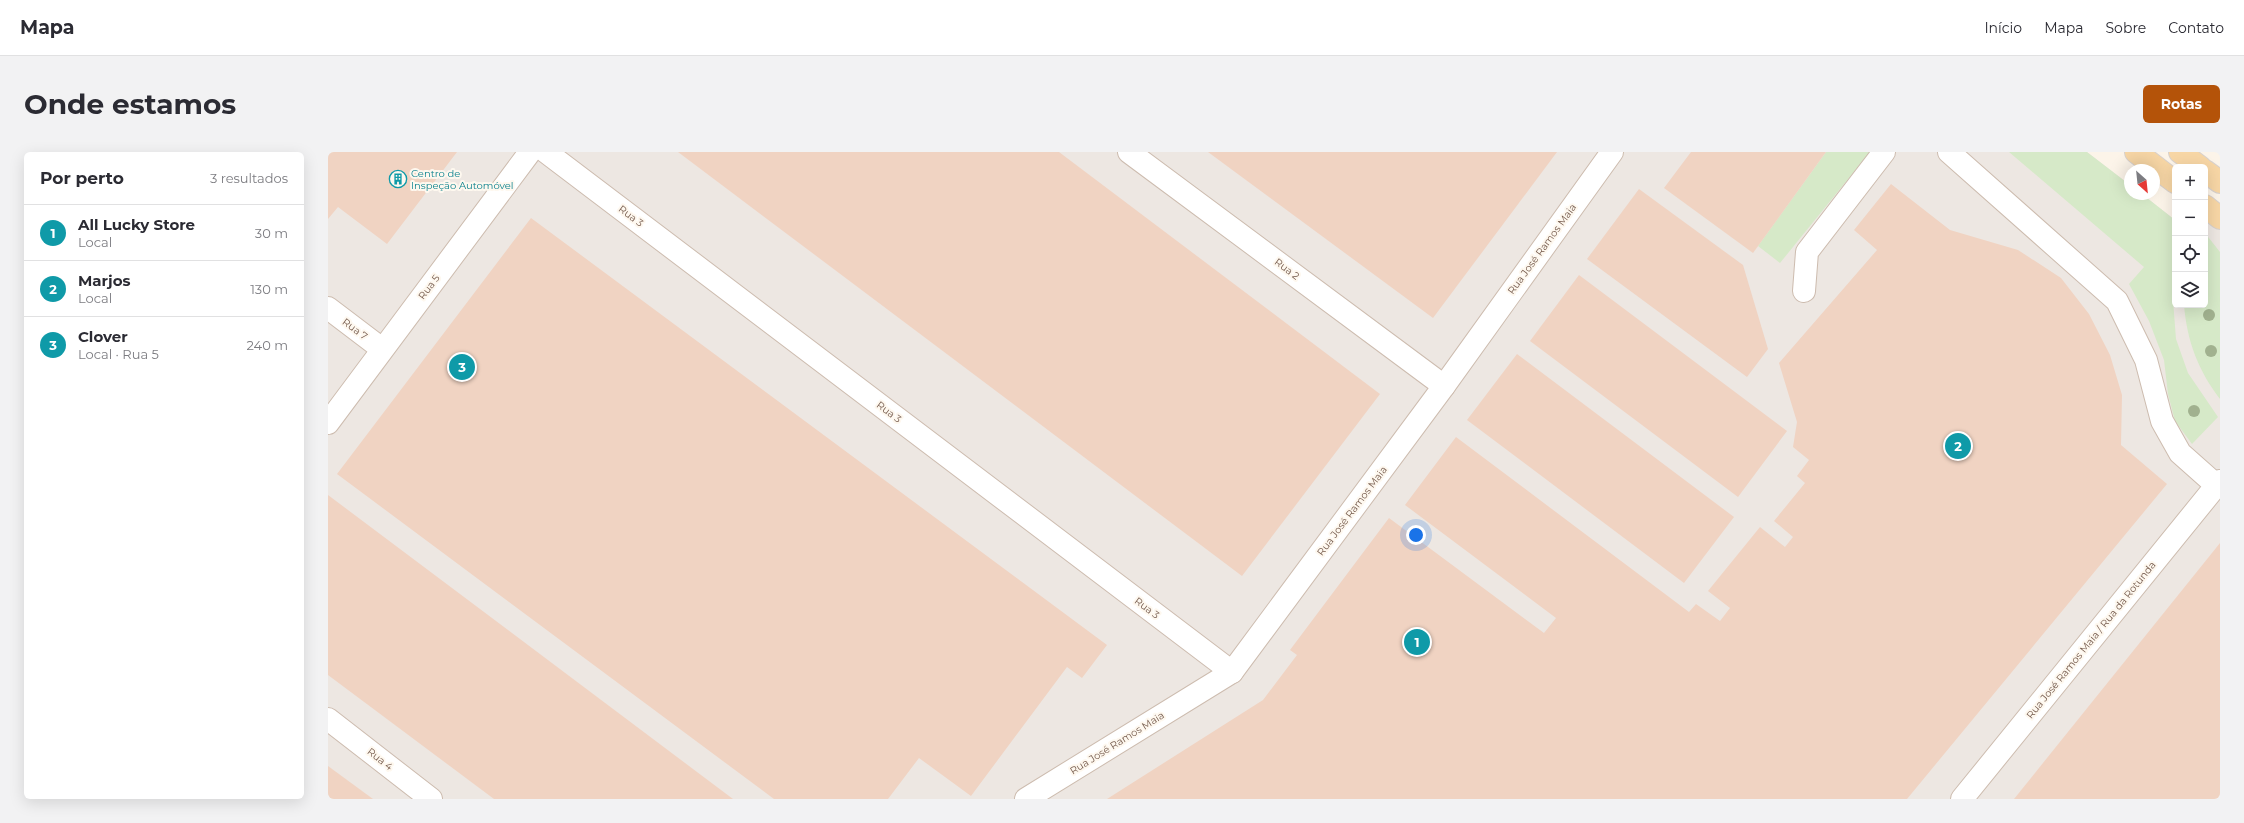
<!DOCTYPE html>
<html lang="pt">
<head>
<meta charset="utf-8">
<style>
  :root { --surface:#fff; --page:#f2f2f3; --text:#2b2b33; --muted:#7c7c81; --line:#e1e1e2; --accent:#b45309 }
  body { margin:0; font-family:Montserrat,sans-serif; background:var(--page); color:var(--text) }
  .controls { position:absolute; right:12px; top:12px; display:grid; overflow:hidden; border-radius:6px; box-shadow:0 4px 16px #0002 }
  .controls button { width:36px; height:36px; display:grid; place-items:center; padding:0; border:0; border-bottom:1px solid var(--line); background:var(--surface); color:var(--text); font:20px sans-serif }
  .compass { position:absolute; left:1796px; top:12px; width:36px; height:36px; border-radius:50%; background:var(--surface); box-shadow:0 4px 16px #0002; rotate:153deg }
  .you { position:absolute; left:1088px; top:383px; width:14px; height:14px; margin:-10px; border:3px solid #fff; border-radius:50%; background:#1a73e8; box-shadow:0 0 0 6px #1a73e833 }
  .badge { display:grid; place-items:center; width:26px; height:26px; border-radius:50%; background:var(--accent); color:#fff; font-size:13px; font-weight:700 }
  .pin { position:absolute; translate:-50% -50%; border:2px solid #fff; box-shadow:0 1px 4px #0006 }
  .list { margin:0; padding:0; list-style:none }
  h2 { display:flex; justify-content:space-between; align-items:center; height:52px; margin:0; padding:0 16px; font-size:17px }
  h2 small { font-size:13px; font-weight:400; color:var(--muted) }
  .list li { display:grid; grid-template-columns:26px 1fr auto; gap:12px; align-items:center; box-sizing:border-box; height:56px; padding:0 16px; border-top:1px solid var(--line) }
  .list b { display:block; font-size:15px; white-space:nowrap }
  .list p { margin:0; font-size:13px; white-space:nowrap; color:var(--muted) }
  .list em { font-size:13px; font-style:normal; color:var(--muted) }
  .icon { flex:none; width:22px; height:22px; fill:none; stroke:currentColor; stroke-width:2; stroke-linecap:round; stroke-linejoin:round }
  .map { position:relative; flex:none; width:1892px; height:647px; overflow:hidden; border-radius:6px }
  header { display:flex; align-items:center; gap:24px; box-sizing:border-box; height:56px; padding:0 20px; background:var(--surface); border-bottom:1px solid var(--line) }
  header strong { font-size:19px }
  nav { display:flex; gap:22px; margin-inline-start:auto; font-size:14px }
  .intro { display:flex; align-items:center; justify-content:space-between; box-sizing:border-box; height:96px; padding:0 24px }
  h1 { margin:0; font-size:28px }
  .button { padding:10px 18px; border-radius:6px; background:var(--accent); color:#fff; font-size:14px; font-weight:700 }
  main { display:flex; gap:24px; padding:0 24px }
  aside { flex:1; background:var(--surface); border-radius:6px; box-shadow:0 4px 16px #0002 }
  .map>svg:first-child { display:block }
  .industrial { fill:#ede7e2 }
  .green { fill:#d6e9c8 }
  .building { fill:#f0d3c2 }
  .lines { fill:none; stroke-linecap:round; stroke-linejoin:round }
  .minor-casing { stroke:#cdbcaf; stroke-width:24 }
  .major-casing { stroke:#d8d1cd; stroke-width:24 }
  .minor { stroke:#fff; stroke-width:22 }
  .major { stroke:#f7d6a5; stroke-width:22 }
  .tree { fill:#a1b18f }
  .labels { text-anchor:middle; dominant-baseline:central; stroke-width:4; stroke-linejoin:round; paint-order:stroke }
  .culture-label { font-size:10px; fill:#0d838f; stroke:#fef8ef; text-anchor:start }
  .street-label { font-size:10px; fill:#755b4d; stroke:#fef8ef }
</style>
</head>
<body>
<header>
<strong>Mapa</strong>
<nav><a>Início</a><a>Mapa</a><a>Sobre</a><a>Contato</a></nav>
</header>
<div class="intro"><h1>Onde estamos</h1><a class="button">Rotas</a></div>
<main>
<aside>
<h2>Por perto<small>3 resultados</small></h2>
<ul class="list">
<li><span class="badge" style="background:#0f9aa8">1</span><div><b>All Lucky Store</b><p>Local</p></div><em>30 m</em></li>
<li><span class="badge" style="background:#0f9aa8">2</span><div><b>Marjos</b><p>Local</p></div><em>130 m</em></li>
<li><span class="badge" style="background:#0f9aa8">3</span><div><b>Clover</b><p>Local · Rua 5</p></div><em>240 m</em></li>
</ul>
</aside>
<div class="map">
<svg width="1892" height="647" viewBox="0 0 1892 647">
  <rect width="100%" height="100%" fill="#fcf4e9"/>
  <polygon class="industrial" points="0,0 1759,0 1802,33 1802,42 1814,42 1847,68 1847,153 1877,153 1877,66 1892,55 1892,647 0,647"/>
  <g class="green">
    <polygon points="1498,0 1542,0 1452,111 1430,94"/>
    <polygon points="1681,0 1759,0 1802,33 1802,42 1814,42 1847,68 1845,148 1848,187 1860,221 1890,265 1864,292 1847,269 1840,242 1836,208 1821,169 1801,132 1816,115"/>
    <path d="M1877,81L1892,100V247C1870,218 1859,189 1856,153H1877Z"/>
  </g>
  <g class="building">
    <polygon points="0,0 129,0 59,92 10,55 0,67"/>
    <polygon points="350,0 731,0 1052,242 914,424"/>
    <polygon points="880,0 1229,0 1105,166"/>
    <polygon points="1363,0 1498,0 1425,101 1336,36"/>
    <polygon points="1563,32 1622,78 1690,98 1733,126 1761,162 1782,203 1794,243 1793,293 1839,332 1579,647 779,647 935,548 969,503 962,498 1061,366 1216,481 1228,466 1077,353 1128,285 1361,460 1368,452 1392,469 1402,456 1380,439 1432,375 1457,395 1465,385 1446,369 1477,331 1469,324 1481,308 1465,295 1469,270 1451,211 1549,98 1526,78"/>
    <polygon points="1311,37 1415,113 1440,197 1419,225 1259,107"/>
    <polygon points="203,66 779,493 754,526 739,515 643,644 591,606 560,647 446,647 9,322"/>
    <polygon points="1251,123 1459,279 1410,345 1202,189"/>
    <polygon points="1189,202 1406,365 1356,431 1139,268"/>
    <polygon points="0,343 405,647 166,647 0,523"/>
    <polygon points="1892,391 1892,647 1686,647"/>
    <polygon points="0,614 45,647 0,647"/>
  </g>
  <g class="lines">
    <defs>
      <g id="minor">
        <polyline points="218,0 904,520"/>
        <polyline points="801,0 1116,234"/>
        <polyline points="1621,0 1789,149 1818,208 1834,269 1852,301 1888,333"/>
        <polyline points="1476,139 1479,100 1556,0"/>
        <polyline points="0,156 54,197"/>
        <polyline points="0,271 202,0"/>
        <polyline points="0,567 103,647"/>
        <polyline points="698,647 904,520 1116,234 1284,0"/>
        <polyline points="1634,647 1892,329"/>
      </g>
      <g id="major">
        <polyline points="1808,0 1847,30"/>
        <polyline points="1852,0 1872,15"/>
        <polyline points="1877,19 1892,30"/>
        <polyline points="1877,54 1892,66"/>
      </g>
    </defs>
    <use href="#minor" class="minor-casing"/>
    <use href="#major" class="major-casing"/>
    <use href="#minor" class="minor"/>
    <use href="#major" class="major"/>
  </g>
  <g class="tree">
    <circle cx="1881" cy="163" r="6"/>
    <circle cx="1883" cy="199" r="6"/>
    <circle cx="1866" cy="259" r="6"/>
  </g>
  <defs>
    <symbol id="building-ring" viewBox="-11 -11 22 22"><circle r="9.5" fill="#fef8ef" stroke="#0f9aa8" stroke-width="1.5"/><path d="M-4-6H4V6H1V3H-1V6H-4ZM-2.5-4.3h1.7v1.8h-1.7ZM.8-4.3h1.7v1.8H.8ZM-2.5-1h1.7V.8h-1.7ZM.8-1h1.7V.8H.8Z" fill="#0f9aa8"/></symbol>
  </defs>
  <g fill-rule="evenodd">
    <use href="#building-ring" x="60" y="17" width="20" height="20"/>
  </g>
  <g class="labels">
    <g class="culture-label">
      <text x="83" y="21">Centro de<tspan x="83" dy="12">Inspeção Automóvel</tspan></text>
    </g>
    <g class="street-label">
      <text transform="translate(303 64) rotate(37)">Rua 3</text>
      <text transform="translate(1214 97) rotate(-54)">Rua José Ramos Maia</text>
      <text transform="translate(959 117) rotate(37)">Rua 2</text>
      <text transform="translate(101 135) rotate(-53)">Rua 5</text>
      <text transform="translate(27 177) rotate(37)">Rua 7</text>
      <text transform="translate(561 260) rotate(37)">Rua 3</text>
      <text transform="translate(1024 359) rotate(-53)">Rua José Ramos Maia</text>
      <text transform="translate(819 456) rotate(37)">Rua 3</text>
      <text transform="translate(1763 488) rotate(-51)">Rua José Ramos Maia / Rua da Rotunda</text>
      <text transform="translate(789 591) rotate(-32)">Rua José Ramos Maia</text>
      <text transform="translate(52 607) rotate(38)">Rua 4</text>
    </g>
  </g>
</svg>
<div class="controls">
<button>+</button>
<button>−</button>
<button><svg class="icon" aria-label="locate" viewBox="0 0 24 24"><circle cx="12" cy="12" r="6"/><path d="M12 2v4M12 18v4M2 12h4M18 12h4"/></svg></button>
<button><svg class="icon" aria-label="layers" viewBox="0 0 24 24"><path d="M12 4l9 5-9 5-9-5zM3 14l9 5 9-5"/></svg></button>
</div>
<svg class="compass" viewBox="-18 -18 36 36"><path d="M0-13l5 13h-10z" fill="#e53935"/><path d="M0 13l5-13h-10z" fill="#7c7c81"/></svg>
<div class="you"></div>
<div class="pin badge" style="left:1089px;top:490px;background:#0f9aa8">1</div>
<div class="pin badge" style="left:1630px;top:294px;background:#0f9aa8">2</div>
<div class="pin badge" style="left:134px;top:215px;background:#0f9aa8">3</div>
</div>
</main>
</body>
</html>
